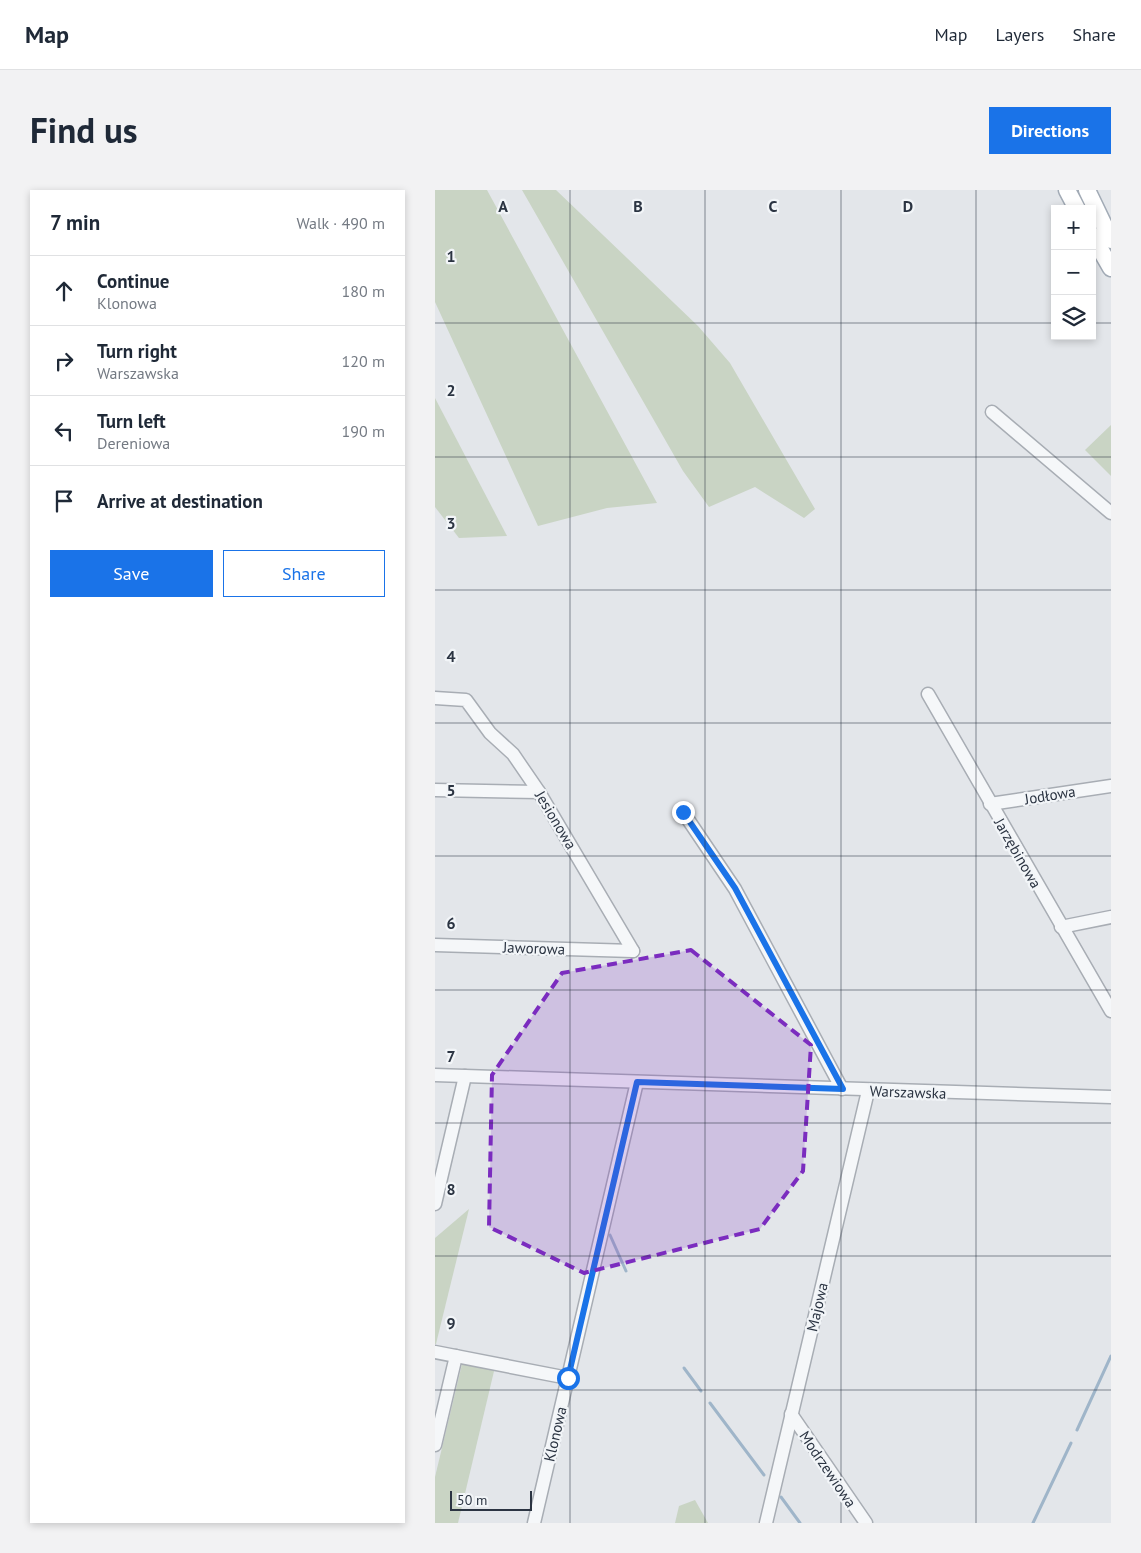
<!DOCTYPE html>
<html lang="en">
<head>
<meta charset="utf-8">
<style>
  :root { --surface:#fff; --page:#f2f2f3; --text:#1f2937; --muted:#747a83; --line:#e0e1e3; --accent:#1a73e8 }
  body { margin:0; font-family:"PT Sans",sans-serif; background:var(--page); color:var(--text) }
  .controls { position:absolute; right:15px; top:15px; display:grid; overflow:hidden; border-radius:0px; box-shadow:0 2px 8px #0003 }
  .controls button { width:45px; height:45px; display:grid; place-items:center; padding:0; border:0; border-bottom:1px solid var(--line); background:var(--surface); color:var(--text); font:25px sans-serif }
  .scale { position:absolute; left:15px; bottom:12px; width:82px; box-sizing:border-box; padding-left:5px; border:2px solid #2b3442; border-top:0; font-size:14px; line-height:18px; white-space:nowrap; color:#2b3442; -webkit-text-stroke:4px #f2f5f8; paint-order:stroke }
  .stop { position:absolute; width:15px; height:15px; margin:-11px; border:4px solid #1a73e8; border-radius:50%; background:#fff }
  .stop.end { background:#1a73e8; border-color:#fff; box-shadow:0 1px 5px #0008 }
  .list { margin:0; padding:0; list-style:none }
  h2 { display:flex; justify-content:space-between; align-items:center; height:65px; margin:0; padding:0 20px; font-size:21px }
  h2 small { font-size:16px; font-weight:400; color:var(--muted) }
  .list li { display:grid; grid-template-columns:32px 1fr auto; gap:15px; align-items:center; box-sizing:border-box; height:70px; padding:0 20px; border-top:1px solid var(--line) }
  .list b { display:block; font-size:19px; white-space:nowrap }
  .list p { margin:0; font-size:16px; white-space:nowrap; color:var(--muted) }
  .list em { font-size:16px; font-style:normal; color:var(--muted) }
  .actions { display:flex; gap:10px; padding:15px 20px }
  .actions a { flex:1; padding:11px 0; border:1px solid var(--accent); border-radius:0px; text-align:center; font-size:18px; color:var(--accent) }
  .actions .main { background:var(--accent); color:#fff }
  .icon { flex:none; width:28px; height:28px; fill:none; stroke:currentColor; stroke-width:2; stroke-linecap:round; stroke-linejoin:round }
  .map { position:relative; flex:none; width:676px; height:1333px; overflow:hidden; border-radius:0px }
  header { display:flex; align-items:center; gap:30px; box-sizing:border-box; height:70px; padding:0 25px; background:var(--surface); border-bottom:1px solid var(--line) }
  header strong { font-size:24px }
  nav { display:flex; gap:28px; margin-inline-start:auto; font-size:18px }
  .intro { display:flex; align-items:center; justify-content:space-between; box-sizing:border-box; height:120px; padding:0 30px }
  h1 { margin:0; font-size:35px }
  .button { padding:12px 22px; border-radius:0px; background:var(--accent); color:#fff; font-size:18px; font-weight:700 }
  main { display:flex; gap:30px; padding:0 30px }
  aside { flex:1; background:var(--surface); border-radius:0px; box-shadow:0 2px 8px #0003 }
  .map>svg:first-child { display:block }
  .green { fill:#c9d4c4 }
  .lines { fill:none; stroke-linecap:round; stroke-linejoin:round }
  .stream { stroke:#9fb5c9; stroke-width:3 }
  .minor-casing { stroke:#a8adb4; stroke-width:15 }
  .major-casing { stroke:#a2abb6; stroke-width:19 }
  .minor { stroke:#f5f7f9; stroke-width:12 }
  .major { stroke:#fff; stroke-width:16 }
  .route { stroke:#1a73e8; stroke-width:6 }
  .marked { fill:#7b2cbf; fill-opacity:0.2; stroke:#7b2cbf; stroke-width:4; stroke-dasharray:10 6; stroke-linejoin:round }
  .grid { fill:none; stroke:#2b3442; stroke-width:1; stroke-opacity:0.55 }
  .labels { text-anchor:middle; dominant-baseline:central; stroke-width:4.5; stroke-linejoin:round; paint-order:stroke }
  .street-label { font-size:15px; fill:#2b3442; stroke:#f2f5f8 }
  .grid-label { font-size:16px; text-anchor:middle; font-weight:bold; fill:#2b3442; stroke:#f2f5f8; stroke-width:4.5; stroke-linejoin:round; paint-order:stroke }
</style>
</head>
<body>
<header>
<strong>Map</strong>
<nav><a>Map</a><a>Layers</a><a>Share</a></nav>
</header>
<div class="intro"><h1>Find us</h1><a class="button">Directions</a></div>
<main>
<aside>
<h2>7 min<small>Walk · 490 m</small></h2>
<ul class="list">
<li><svg class="icon" aria-label="ahead" viewBox="0 0 24 24"><path d="M12 20V5M6 11l6-6 6 6"/></svg><div><b>Continue</b><p>Klonowa</p></div><em>180 m</em></li>
<li><svg class="icon" aria-label="right" viewBox="0 0 24 24"><path d="M7 20v-9h11M14 6l5 5-5 5"/></svg><div><b>Turn right</b><p>Warszawska</p></div><em>120 m</em></li>
<li><svg class="icon" aria-label="left" viewBox="0 0 24 24"><path d="M17 20v-9H6M10 6l-5 5 5 5"/></svg><div><b>Turn left</b><p>Dereniowa</p></div><em>190 m</em></li>
<li><svg class="icon" aria-label="arrive" viewBox="0 0 24 24"><path d="M6 21V4h12l-3 4 3 4H6"/></svg><div><b>Arrive at destination</b></div></li>
</ul>
<div class="actions"><a class="main">Save</a><a>Share</a></div>
</aside>
<div class="map">
<svg width="676" height="1333" viewBox="0 0 676 1333">
  <rect width="100%" height="100%" fill="#e3e6ea"/>
  <g class="green">
    <polygon points="0,0 52,0 222,313 172,318 103,336 0,112"/>
    <polygon points="87,0 121,0 263,136 295,173 380,319 369,328 320,297 274,317 248,281"/>
    <polygon points="0,208 72,346 24,348 0,317"/>
    <polygon points="676,235 676,286 650,260"/>
    <polygon points="34,1019 1,1154 0,1154 0,1048"/>
    <polygon points="28,1170 60,1177 23,1333 0,1333 0,1287"/>
    <polygon points="260,1310 273,1333 240,1333 244,1316"/>
  </g>
  <g class="lines">
    <g class="stream">
      <polyline points="175,1045 191,1081"/>
      <polyline points="249,1178 266,1201"/>
      <polyline points="275,1213 329,1285"/>
      <polyline points="642,1240 676,1166"/>
      <polyline points="346,1307 365,1333"/>
      <polyline points="598,1333 636,1253"/>
    </g>
    <defs>
      <g id="minor">
        <polyline points="557,222 676,323"/>
        <polyline points="493,504 676,821"/>
        <polyline points="0,508 31,510 55,543 78,564 104,602 198,761"/>
        <polyline points="0,600 104,602"/>
        <polyline points="555,614 676,596"/>
        <polyline points="248,622 300,699 407,899"/>
        <polyline points="626,737 676,727"/>
        <polyline points="0,755 198,761"/>
        <polyline points="0,885 676,907"/>
        <polyline points="0,1014 30,886"/>
        <polyline points="0,1162 133,1188"/>
        <polyline points="356,1224 431,1333"/>
        <polyline points="0,1255 21,1166"/>
        <polyline points="99,1333 202,892"/>
        <polyline points="331,1333 433,901"/>
      </g>
      <g id="major">
        <polyline points="632,0 642,19"/>
        <polyline points="652,0 676,50"/>
        <polyline points="657,45 676,78"/>
      </g>
    </defs>
    <use href="#minor" class="minor-casing"/>
    <use href="#major" class="major-casing"/>
    <use href="#minor" class="minor"/>
    <use href="#major" class="major"/>
  </g>
  <g class="lines">
    <polyline class="route" points="133,1188 202,892 408,899 300,698 248,622"/>
  </g>
  <path class="marked" d="M256,760L376,855L368,981L325,1039L149,1083L54,1037L57,885L127,783Z"/>
  <path class="grid" d="M135,0V1333M270,0V1333M406,0V1333M541,0V1333M0,133H620M657,133H676M0,267H676M0,400H676M0,533H676M0,666H676M0,800H676M0,933H676M0,1066H676M0,1200H676"/>
  <g class="labels">
    <g class="street-label">
      <text transform="translate(615 605) rotate(-9)">Jodłowa</text>
      <text transform="translate(121 630) rotate(59)">Jesionowa</text>
      <text transform="translate(583 663) rotate(60)">Jarzębinowa</text>
      <text transform="translate(99 758) rotate(2)">Jaworowa</text>
      <text transform="translate(473 902) rotate(2)">Warszawska</text>
      <text transform="translate(382 1117) rotate(-77)">Majowa</text>
      <text transform="translate(120 1244) rotate(-77)">Klonowa</text>
      <text transform="translate(393 1279) rotate(56)">Modrzewiowa</text>
    </g>
  </g>
  <g class="grid-label">
    <text x="68" y="22">A</text>
    <text x="203" y="22">B</text>
    <text x="338" y="22">C</text>
    <text x="473" y="22">D</text>
    <text x="16" y="72">1</text>
    <text x="16" y="206">2</text>
    <text x="16" y="339">3</text>
    <text x="16" y="472">4</text>
    <text x="16" y="606">5</text>
    <text x="16" y="739">6</text>
    <text x="16" y="872">7</text>
    <text x="16" y="1005">8</text>
    <text x="16" y="1139">9</text>
  </g>
</svg>
<div class="controls">
<button>+</button>
<button>−</button>
<button><svg class="icon" aria-label="layers" viewBox="0 0 24 24"><path d="M12 4l9 5-9 5-9-5zM3 14l9 5 9-5"/></svg></button>
</div>
<div class="scale">50 m</div>
<div class="stop" style="left:133px;top:1188px"></div>
<div class="stop end" style="left:248px;top:622px"></div>
</div>
</main>
</body>
</html>
